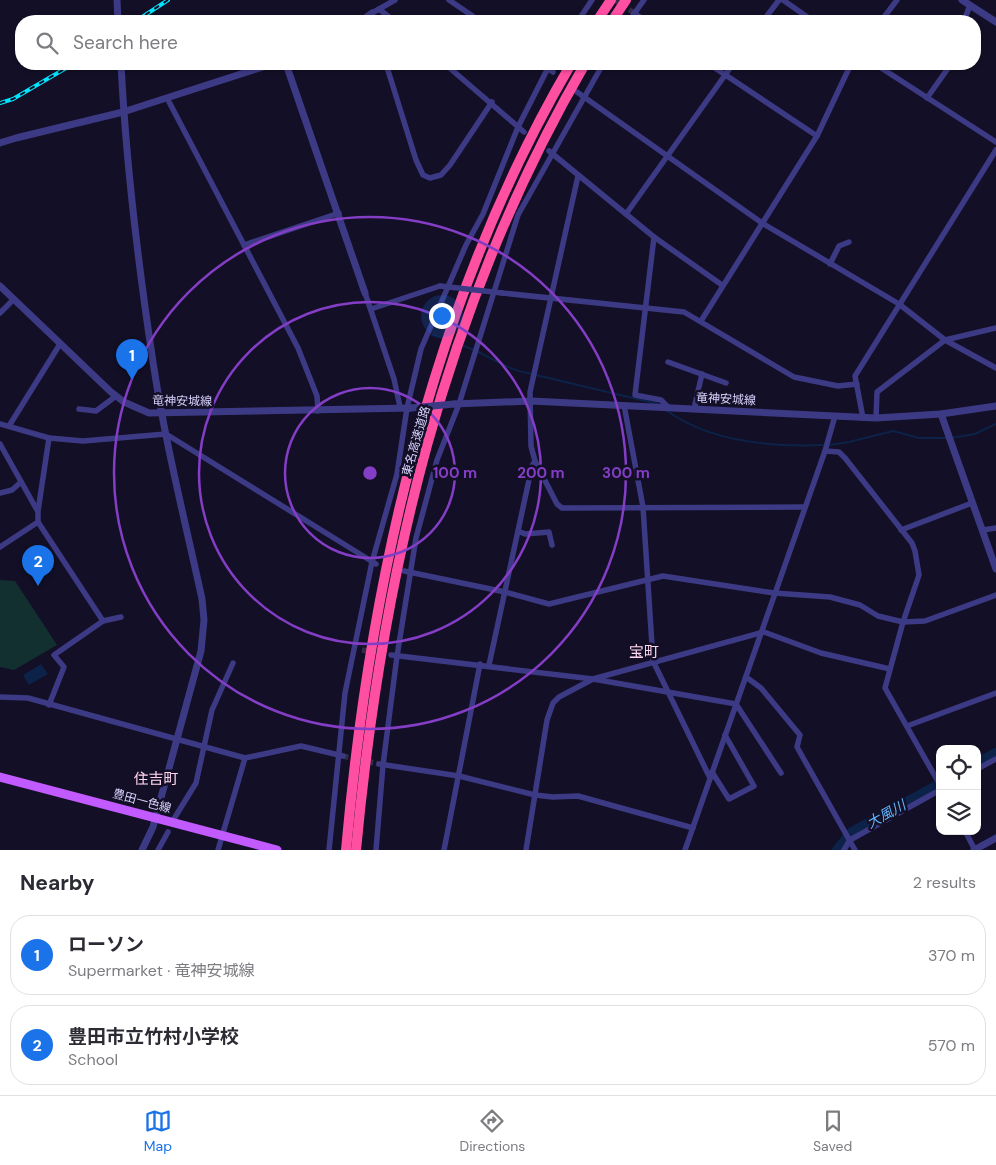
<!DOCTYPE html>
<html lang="en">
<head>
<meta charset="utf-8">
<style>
  :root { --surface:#fff; --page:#f7f7f7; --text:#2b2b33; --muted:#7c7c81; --line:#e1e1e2; --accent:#1a73e8 }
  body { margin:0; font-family:"DM Sans","Noto Sans JP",sans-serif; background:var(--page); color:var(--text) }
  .controls { position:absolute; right:15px; bottom:15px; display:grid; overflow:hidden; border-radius:10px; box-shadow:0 1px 4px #0004 }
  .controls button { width:45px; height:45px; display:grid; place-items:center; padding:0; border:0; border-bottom:1px solid var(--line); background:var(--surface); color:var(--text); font:25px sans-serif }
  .you { position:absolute; left:441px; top:315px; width:18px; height:18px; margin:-12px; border:4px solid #fff; border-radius:50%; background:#1a73e8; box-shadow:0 0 0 8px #1a73e833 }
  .badge { display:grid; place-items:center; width:32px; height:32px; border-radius:50%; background:var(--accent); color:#fff; font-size:16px; font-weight:700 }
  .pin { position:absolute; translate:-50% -41px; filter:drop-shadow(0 1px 2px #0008) }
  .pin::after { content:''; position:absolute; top:26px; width:18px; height:15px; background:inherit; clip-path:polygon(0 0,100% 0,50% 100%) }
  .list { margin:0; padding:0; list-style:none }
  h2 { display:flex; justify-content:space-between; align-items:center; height:65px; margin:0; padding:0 20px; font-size:21px }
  h2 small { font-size:16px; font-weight:400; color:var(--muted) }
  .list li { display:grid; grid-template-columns:32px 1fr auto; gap:15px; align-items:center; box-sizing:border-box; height:80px; margin:0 10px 10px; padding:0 10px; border:1px solid var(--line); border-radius:20px }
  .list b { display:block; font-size:19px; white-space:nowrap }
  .list p { margin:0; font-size:16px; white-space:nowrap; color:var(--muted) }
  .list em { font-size:16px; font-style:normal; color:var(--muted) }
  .icon { flex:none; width:28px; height:28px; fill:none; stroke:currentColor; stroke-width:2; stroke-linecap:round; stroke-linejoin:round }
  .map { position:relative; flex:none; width:996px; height:850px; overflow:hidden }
  .search { position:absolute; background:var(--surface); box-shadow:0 1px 4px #0004; left:15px; right:15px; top:15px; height:55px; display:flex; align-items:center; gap:12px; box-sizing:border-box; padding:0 18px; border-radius:20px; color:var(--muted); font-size:19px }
  .sheet { height:245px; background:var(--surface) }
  nav { display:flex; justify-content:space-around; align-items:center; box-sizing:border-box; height:70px; border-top:1px solid var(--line); background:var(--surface); font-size:14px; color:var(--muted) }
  nav a { display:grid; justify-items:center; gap:2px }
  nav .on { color:var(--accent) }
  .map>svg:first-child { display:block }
  .green { fill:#12302f }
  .water { fill:#0c2248 }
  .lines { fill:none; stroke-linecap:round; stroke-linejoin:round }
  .stream { stroke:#0c2248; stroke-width:2 }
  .river { stroke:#0c2248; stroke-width:10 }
  .minor-tunnel { stroke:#312d47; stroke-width:5.5; stroke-dasharray:5.5 3; stroke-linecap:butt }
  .minor { stroke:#3d3a85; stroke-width:5.5 }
  .tertiary { stroke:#3d3a85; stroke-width:7 }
  .primary { stroke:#c25bff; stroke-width:9 }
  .motorway { stroke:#ff4fa3; stroke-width:10 }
  .rail-casing { stroke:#00e5ff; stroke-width:4 }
  .rail { stroke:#130f26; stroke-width:2; stroke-dasharray:5.5; stroke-linecap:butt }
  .minor-bridge { stroke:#3d3a85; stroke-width:5.5 }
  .tertiary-bridge { stroke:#3d3a85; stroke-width:7 }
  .ring { fill:none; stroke:#843dc5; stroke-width:2.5 }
  .labels { text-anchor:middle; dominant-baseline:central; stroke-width:5; stroke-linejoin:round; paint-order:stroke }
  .street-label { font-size:12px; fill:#d9d4ff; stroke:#130f26 }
  .water-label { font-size:14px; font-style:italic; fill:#62b6ff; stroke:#130f26 }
  .quarter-label { font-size:15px; fill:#ffd6f0; stroke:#130f26 }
  .centre { fill:#843dc5; stroke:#130f26; stroke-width:2.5 }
  .ring-label { font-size:15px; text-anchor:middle; font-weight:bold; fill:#843dc5; stroke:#130f26; stroke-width:5; stroke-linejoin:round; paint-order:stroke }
</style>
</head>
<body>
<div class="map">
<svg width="996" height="850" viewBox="0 0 996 850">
  <rect width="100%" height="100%" fill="#130f26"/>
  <polygon class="green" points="0,580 15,581 57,645 14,670 0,667"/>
  <polygon class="water" points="41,664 48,674 29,685 23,675"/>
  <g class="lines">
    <g class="stream">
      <polyline points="432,335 445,339"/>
      <path d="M461,345C489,354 502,369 532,374"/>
      <polyline points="536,375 658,404"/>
      <path d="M666,410C709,442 772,447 824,445"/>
      <polyline points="951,438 975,434 996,424"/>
      <polyline points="829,445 849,442 893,431 919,438 946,438"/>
    </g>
    <g class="river">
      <polyline points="977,763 996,753"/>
      <polyline points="837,850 852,832 940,784"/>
    </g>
    <g class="minor-tunnel">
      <polyline points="615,0 634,13"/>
      <polyline points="362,650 384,654"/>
      <polyline points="343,756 379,764"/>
    </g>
    <g class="minor">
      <polyline points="449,0 480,21"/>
      <polyline points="783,0 813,21"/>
      <polyline points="379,9 394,21"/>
      <polyline points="372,13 395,0"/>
      <polyline points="634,13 646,21"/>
      <polyline points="578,21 592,0"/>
      <polyline points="629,21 644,0"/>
      <polyline points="763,21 779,0"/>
      <polyline points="881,21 897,0"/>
      <polyline points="964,21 970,5"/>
      <polyline points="386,64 416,160 423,175 430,178 441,175 450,165 492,102"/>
      <polyline points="445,64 524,132"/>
      <polyline points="541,64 553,72"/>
      <polyline points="709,64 817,136"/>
      <polyline points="875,64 996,142"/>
      <polyline points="577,92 762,223 899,304 945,340 996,368"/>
      <polyline points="167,98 298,348 317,396 318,411"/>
      <polyline points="927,98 951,64"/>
      <polyline points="549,151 654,237 722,285"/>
      <polyline points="578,176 530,392 531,446 535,461 557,504 562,508 805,507"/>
      <polyline points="626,214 733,64"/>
      <polyline points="654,237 635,395 661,400 669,408"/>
      <polyline points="244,245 339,213"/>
      <polyline points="830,264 839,246 849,242"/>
      <polyline points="365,293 394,379 400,407"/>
      <polyline points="502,293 684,312 794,377 838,386 857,384"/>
      <polyline points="371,309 440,286"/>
      <polyline points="0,313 14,299"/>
      <polyline points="701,321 817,136 851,64"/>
      <polyline points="668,362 726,383"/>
      <polyline points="624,405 643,507 653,661 710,778"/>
      <polyline points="79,409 96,411 116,396"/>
      <polyline points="696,409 695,404 702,374"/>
      <polyline points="863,418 855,376 996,150"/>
      <polyline points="876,418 877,392 945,340 996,328"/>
      <polyline points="0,424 49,438 83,441 166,434 376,564"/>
      <polyline points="9,426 60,344"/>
      <polyline points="49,438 38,511 38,522 103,621"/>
      <polyline points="0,444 37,510"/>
      <polyline points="825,451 839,452 845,458 912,543 915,551 919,575 917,581 903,622 885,688 940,785"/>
      <polyline points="0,493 12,490 21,482"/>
      <polyline points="901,530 972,503"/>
      <polyline points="983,530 996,528"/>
      <polyline points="518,531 525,534 549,532 552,545"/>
      <polyline points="0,547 38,522"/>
      <polyline points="404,571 505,592 549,604 663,576 774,593 830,597 860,605 878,616 903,622 925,621 996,595"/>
      <polyline points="391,655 593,679 736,704 781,773"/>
      <polyline points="489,665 532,466 535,461"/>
      <polyline points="746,677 761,688 800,735 797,747 855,850"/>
      <polyline points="0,697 28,698 245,758 301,746 343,756"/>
      <polyline points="49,705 64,667 54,655 103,621 121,617"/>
      <polyline points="907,726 996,693"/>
      <polyline points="379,764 459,776 535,795 553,797 578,796 693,828"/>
      <polyline points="977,769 996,759"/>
      <polyline points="712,772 729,799 754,786 725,735"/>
      <polyline points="172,822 196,783 212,710 233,663"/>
      <polyline points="965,831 975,850"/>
      <polyline points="158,850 168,832"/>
      <polyline points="218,850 245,758"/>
      <polyline points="329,850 345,693 372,562 397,474 407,408 421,349 466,245 483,214 518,127 550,64"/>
      <polyline points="376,850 383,765 397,656 416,538 437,460 459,404 518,215 603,64"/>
      <polyline points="444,850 480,664"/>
      <polyline points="526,850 547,720 553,703 559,697 593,679 764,632 821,653 890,669"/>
      <polyline points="685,850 825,451 835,416"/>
      <polyline points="844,850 850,840 940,790"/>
    </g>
    <g class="tertiary">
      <polyline points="117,0 118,21"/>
      <polyline points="962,0 996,22"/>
      <polyline points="361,21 372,13"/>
      <path d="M121,64C126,163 138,263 153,362C165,442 185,521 202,599L204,620L201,651L153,827L142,850"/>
      <polyline points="286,64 365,293"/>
      <polyline points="0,143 16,138 123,112 272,64"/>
      <polyline points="0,286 111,392 124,402 149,413 411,408"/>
      <polyline points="454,404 531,401 876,418 941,414 996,406"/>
      <polyline points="941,414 996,569"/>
      <polyline points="974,850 996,838"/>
    </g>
    <polyline class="primary" points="0,777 277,850"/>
    <g class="motorway">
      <polyline points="597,21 611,0"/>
      <polyline points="612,21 626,0"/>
      <path d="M346,850C370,580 433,299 571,64"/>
      <path d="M356,850C382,573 444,306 585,64"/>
    </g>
    <defs>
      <g id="rail">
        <polyline points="136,21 168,0"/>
        <polyline points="0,103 13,99 73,64"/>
      </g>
    </defs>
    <use href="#rail" class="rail-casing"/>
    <use href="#rail" class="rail"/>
    <polyline class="minor-bridge" points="440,286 502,293"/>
    <polyline class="tertiary-bridge" points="411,408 454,404"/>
  </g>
  <g class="ring">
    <circle cx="370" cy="473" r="85"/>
    <circle cx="370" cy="473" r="171"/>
    <circle cx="370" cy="473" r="256"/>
  </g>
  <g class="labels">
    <g class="street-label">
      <text transform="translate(726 399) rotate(3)">竜神安城線</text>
      <text transform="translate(182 401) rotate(1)">竜神安城線</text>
      <text transform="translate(416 441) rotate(-74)">東名高速道路</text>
      <text transform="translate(142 801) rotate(15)">豊田一色線</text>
    </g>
    <g class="water-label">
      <text transform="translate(886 814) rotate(-29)">大風川</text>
    </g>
    <g class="quarter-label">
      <text x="644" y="652">宝町</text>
      <text x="156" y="779">住吉町</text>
    </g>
  </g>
  <circle cx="370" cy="473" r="8" class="centre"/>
  <g class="ring-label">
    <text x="455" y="478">100 m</text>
    <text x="541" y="478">200 m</text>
    <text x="626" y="478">300 m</text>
  </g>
</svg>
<div class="controls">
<button><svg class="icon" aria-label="locate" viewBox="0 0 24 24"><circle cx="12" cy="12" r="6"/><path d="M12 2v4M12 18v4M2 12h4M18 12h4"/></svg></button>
<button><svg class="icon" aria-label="layers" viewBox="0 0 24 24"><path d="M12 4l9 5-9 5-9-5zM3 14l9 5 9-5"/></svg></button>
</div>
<div class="you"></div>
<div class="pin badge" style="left:132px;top:380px">1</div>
<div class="pin badge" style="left:38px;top:586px">2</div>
<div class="search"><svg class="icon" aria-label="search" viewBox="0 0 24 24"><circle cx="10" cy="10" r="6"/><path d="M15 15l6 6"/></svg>Search here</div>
</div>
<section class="sheet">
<h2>Nearby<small>2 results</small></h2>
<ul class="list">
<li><span class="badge">1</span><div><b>ローソン</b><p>Supermarket · 竜神安城線</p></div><em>370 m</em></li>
<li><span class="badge">2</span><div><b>豊田市立竹村小学校</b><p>School</p></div><em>570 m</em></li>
</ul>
</section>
<nav>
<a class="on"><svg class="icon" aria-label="map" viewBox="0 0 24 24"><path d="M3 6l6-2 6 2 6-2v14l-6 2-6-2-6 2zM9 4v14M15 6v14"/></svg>Map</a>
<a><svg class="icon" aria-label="directions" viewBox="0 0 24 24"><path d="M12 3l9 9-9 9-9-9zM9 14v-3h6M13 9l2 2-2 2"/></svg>Directions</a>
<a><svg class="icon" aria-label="saved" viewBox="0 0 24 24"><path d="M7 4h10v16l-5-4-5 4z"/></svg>Saved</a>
</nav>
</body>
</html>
